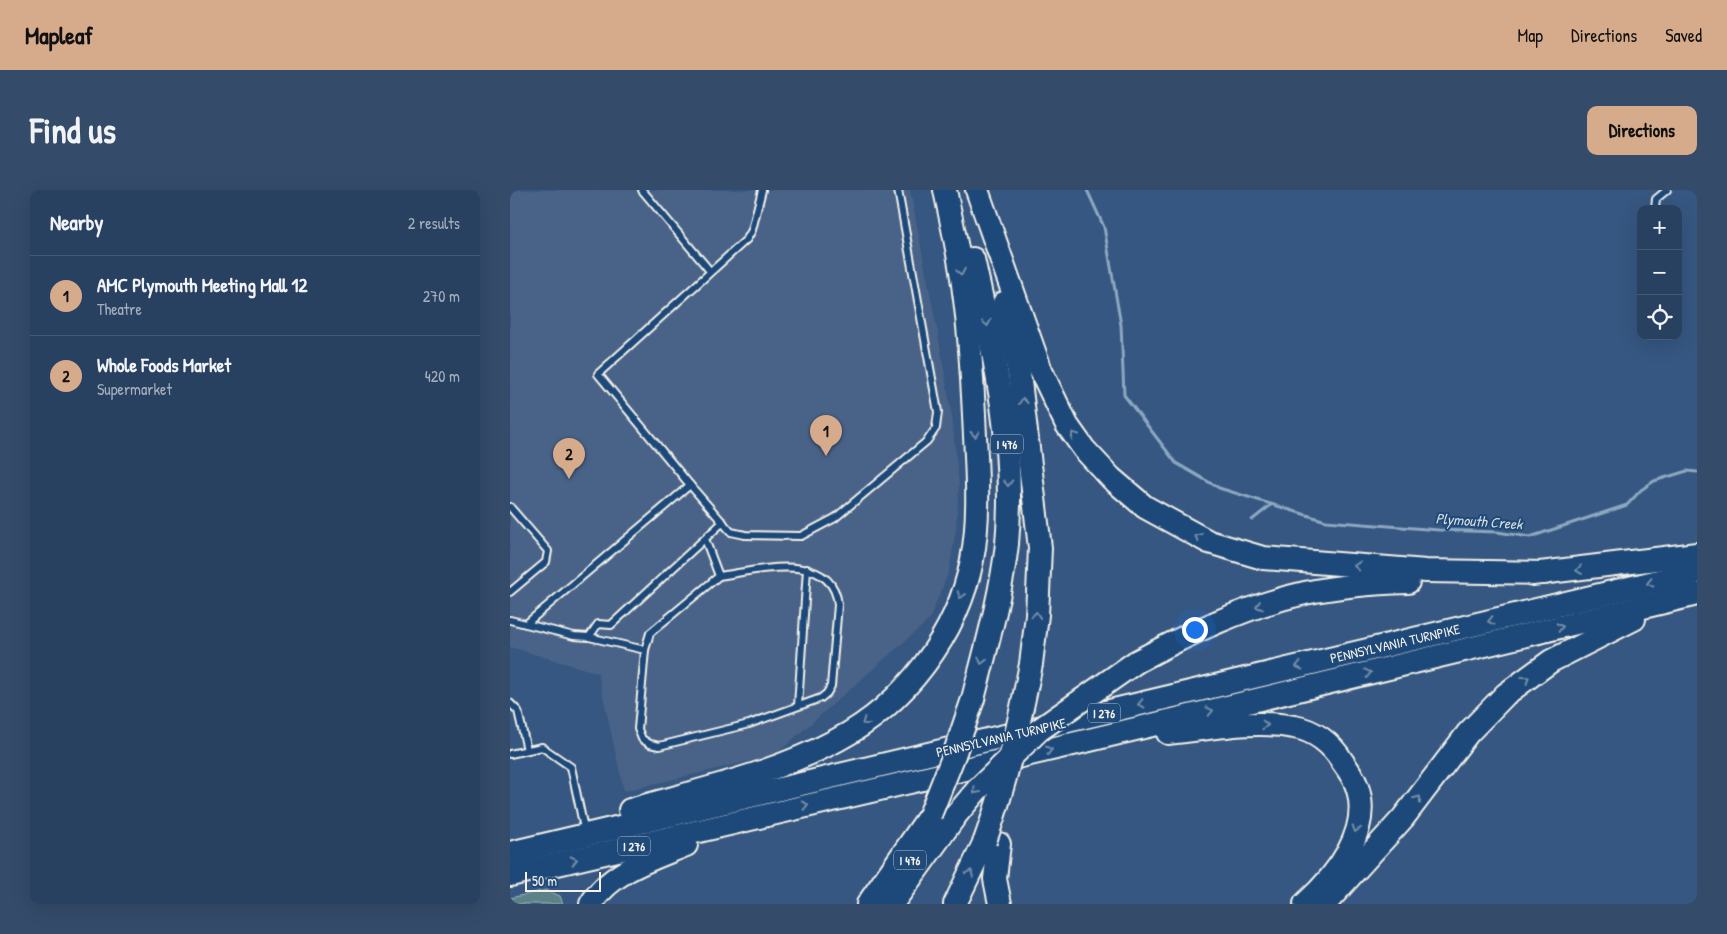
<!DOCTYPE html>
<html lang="en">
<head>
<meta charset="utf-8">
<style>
  :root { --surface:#284161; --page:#344c6a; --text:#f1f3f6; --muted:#a5afbd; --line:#445a76; --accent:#d6ab8b }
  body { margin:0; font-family:"Patrick Hand",sans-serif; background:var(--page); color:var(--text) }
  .controls { position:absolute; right:15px; top:15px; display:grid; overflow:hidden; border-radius:10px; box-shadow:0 5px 20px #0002 }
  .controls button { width:45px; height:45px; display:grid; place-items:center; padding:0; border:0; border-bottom:1px solid var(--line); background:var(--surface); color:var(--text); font:25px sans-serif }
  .scale { position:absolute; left:15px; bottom:12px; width:76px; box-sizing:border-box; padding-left:5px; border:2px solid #f4f1e8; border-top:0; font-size:14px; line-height:18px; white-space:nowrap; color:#f4f1e8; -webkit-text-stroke:4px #1f4a7a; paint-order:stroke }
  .you { position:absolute; left:684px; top:439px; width:18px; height:18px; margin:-12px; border:4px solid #fff; border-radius:50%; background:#1a73e8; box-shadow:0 0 0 8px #1a73e833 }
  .badge { display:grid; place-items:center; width:32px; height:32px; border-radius:50%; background:var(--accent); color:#111; font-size:16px; font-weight:700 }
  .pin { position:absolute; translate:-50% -41px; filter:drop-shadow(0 1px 2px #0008) }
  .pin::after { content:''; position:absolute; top:26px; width:18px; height:15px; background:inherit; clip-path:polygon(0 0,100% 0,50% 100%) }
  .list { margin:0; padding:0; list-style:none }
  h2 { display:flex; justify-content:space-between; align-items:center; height:65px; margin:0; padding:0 20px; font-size:21px }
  h2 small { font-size:16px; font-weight:400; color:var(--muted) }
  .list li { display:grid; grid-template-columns:32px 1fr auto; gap:15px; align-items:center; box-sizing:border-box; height:80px; padding:0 20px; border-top:1px solid var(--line) }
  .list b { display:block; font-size:19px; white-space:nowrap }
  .list p { margin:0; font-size:16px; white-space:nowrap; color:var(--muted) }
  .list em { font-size:16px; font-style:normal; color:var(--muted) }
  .icon { flex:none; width:28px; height:28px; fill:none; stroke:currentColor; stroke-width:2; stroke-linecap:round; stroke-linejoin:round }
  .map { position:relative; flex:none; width:1187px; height:714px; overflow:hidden; border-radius:10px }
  header { display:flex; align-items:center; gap:30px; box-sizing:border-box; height:70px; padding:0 25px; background:var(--accent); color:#111 }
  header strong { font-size:24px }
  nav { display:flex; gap:28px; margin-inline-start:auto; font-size:18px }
  .intro { display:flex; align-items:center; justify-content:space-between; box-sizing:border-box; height:120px; padding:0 30px }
  h1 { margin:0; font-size:35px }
  .button { padding:12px 22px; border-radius:10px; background:var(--accent); color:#111; font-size:18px; font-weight:700 }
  main { display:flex; gap:30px; padding:0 30px }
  aside { flex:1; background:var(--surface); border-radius:10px; box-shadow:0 5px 20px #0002 }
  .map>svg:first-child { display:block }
  .built { fill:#496388 }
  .green { fill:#5c8186; stroke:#a8b9b7 }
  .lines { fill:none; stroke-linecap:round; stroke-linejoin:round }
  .stream { stroke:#8da8c0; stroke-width:3 }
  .lane-casing { stroke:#f4f1e8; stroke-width:10 }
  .highway-casing { stroke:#f4f1e8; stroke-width:26 }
  .lane { stroke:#1f4a7a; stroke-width:6 }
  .highway { stroke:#1f4a7a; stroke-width:22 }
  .highway-bridge-casing { stroke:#f4f1e8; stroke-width:26; stroke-linecap:butt }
  .highway-bridge { stroke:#1f4a7a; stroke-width:22 }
  .oneway { stroke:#748da6 }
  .labels { text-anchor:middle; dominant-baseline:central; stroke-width:4; stroke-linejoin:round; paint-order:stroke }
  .shield { fill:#1f4a7a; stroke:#b4bfc7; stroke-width:1 }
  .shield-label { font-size:12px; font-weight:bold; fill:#f4f1e8 }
  .street-label { font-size:14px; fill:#f4f1e8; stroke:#1f4a7a }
  .water-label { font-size:15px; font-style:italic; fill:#dadfde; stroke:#1f4a7a }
</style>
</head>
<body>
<header>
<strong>Mapleaf</strong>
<nav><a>Map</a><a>Directions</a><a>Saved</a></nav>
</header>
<div class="intro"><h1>Find us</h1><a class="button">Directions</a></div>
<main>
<aside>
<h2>Nearby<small>2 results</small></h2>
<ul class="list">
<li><span class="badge">1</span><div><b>AMC Plymouth Meeting Mall 12</b><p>Theatre</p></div><em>270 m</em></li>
<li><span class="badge">2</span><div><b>Whole Foods Market</b><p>Supermarket</p></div><em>420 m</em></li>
</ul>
</aside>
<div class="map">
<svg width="1187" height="714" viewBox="0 0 1187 714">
  <rect width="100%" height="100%" fill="#365781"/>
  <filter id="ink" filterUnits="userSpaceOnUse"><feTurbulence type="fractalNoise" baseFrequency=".02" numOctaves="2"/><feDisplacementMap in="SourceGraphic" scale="10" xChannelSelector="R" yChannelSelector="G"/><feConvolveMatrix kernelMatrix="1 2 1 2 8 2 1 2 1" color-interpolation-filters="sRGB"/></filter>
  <g filter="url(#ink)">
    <polygon class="built" points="0,0 400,0 428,144 442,227 449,295 446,340 439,381 419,430 265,565 114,601 88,483 0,457"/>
    <polygon class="green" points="36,700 50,706 53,714 0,714 0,708"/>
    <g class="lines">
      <g class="stream">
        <polyline points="577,0 594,37 611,135 614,205 666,273 709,298 816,331 929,340 987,342 1020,347 1117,315 1131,300 1144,291 1177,281 1187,282"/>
        <polyline points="742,330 761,315"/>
      </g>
      <defs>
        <g id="lane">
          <polyline points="132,0 200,81"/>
          <polyline points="1145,19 1146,9 1157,0"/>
          <polyline points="180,295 88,184 237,49 242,40 252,0"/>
          <polyline points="0,317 38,361 36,372 0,402"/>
          <polyline points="0,430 64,446 79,447 88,434 101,435 213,332"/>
          <polyline points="16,434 180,295 221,342 235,345 291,346 325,328 417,251 426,238 428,222 388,0"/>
          <path d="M79,447L135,460L128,539L132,549L140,554L149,556L239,534L311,508L317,503L321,496L328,415C323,359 245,381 209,386L195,349"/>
          <polyline points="135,460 140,443 209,386"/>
          <polyline points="0,513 8,521 17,560"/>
          <polyline points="288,516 297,379"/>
          <polyline points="0,564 32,557 61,577 73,634"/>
        </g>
        <g id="highway">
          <polyline points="467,0 531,181 557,235 574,259 601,288 635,317 699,352 753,368 916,381 1035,383"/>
          <polyline points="494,113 509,183 530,358 527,425 521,474"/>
          <polyline points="1022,384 1187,364"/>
          <path d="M626,472C680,443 736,416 795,403C829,396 864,393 898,392"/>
          <path d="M463,509C476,458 491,406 497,354C506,257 484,163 463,69"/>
          <path d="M658,543C699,539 743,529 784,537C804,540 822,554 832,571C837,578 843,586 846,594C864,639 826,686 795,714"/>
          <path d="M120,620C189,600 264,584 327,550C394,515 448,444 462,370C471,323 466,273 464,225C462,184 460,143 454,102C450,68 442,34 435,0"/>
          <polyline points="489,654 485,689 490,714"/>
          <polyline points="0,663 1187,382"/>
          <polyline points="0,685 567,553 1187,404"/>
          <path d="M81,714C101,681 142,669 176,655"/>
          <polyline points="358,714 420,625"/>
          <polyline points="382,714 446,625"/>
          <polyline points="445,714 475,651"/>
          <polyline points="815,714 893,628 958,543 996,504 1041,471 1124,429"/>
        </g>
      </defs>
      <use href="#lane" class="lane-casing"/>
      <use href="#highway" class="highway-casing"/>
      <use href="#lane" class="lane"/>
      <use href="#highway" class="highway"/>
      <defs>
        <g id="highway-bridge">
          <polyline points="420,625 444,565 463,509"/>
          <polyline points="446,625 467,600 529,540 626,472"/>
          <path d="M475,651C496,593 509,534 521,474"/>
        </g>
      </defs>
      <use href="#highway-bridge" class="highway-bridge-casing"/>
      <use href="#highway-bridge" class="highway-bridge"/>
    </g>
    <defs><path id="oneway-chevron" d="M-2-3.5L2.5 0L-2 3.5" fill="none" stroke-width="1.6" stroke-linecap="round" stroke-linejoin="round" transform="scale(1.25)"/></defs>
    <g class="oneway">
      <use href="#oneway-chevron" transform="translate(451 82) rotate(79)"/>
      <use href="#oneway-chevron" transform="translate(477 133) rotate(79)"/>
      <use href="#oneway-chevron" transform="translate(513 211) rotate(-97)"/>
      <use href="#oneway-chevron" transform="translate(465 244) rotate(87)"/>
      <use href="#oneway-chevron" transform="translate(564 245) rotate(-125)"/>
      <use href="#oneway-chevron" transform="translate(498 293) rotate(89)"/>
      <use href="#oneway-chevron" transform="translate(688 347) rotate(-155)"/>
      <use href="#oneway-chevron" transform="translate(847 376) rotate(-176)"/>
      <use href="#oneway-chevron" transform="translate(1069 380) rotate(173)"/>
      <use href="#oneway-chevron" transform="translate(1140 393) rotate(167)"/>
      <use href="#oneway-chevron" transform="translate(451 405) rotate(109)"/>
      <use href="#oneway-chevron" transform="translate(749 416) rotate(161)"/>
      <use href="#oneway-chevron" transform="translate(526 425) rotate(-85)"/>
      <use href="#oneway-chevron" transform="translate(981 431) rotate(167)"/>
      <use href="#oneway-chevron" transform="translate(1050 437) rotate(-13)"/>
      <use href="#oneway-chevron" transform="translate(472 471) rotate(104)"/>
      <use href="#oneway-chevron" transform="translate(789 476) rotate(167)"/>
      <use href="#oneway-chevron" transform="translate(858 483) rotate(-13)"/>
      <use href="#oneway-chevron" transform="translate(1016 489) rotate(-36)"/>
      <use href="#oneway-chevron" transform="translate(631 514) rotate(167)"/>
      <use href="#oneway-chevron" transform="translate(700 521) rotate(-13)"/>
      <use href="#oneway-chevron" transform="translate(355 532) rotate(144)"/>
      <use href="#oneway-chevron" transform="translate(755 535) rotate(2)"/>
      <use href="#oneway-chevron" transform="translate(539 560) rotate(-13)"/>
      <use href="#oneway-chevron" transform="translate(466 601) rotate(132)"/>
      <use href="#oneway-chevron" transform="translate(908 609) rotate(-52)"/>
      <use href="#oneway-chevron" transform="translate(295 615) rotate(-13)"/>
      <use href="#oneway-chevron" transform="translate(846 639) rotate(107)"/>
      <use href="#oneway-chevron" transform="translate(64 670) rotate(-13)"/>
      <use href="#oneway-chevron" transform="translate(460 683) rotate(-64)"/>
    </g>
  </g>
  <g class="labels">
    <g class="shield">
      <rect x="481" y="244.5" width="32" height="19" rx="4"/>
      <rect x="578" y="513.5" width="32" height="19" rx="4"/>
      <rect x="108" y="646.5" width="32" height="19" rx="4"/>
      <rect x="384" y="660.5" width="32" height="19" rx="4"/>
    </g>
    <g class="shield-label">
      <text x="497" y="254">I 476</text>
      <text x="594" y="523">I 276</text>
      <text x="124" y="656">I 276</text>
      <text x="400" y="670">I 476</text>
    </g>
    <g class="street-label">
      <text transform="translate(885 453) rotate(-13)">PENNSYLVANIA TURNPIKE</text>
      <text transform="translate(491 547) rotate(-13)">PENNSYLVANIA TURNPIKE</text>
    </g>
    <g class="water-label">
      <text transform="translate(969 331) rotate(4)">Plymouth Creek</text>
    </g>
  </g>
</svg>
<div class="controls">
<button>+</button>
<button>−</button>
<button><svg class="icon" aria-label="locate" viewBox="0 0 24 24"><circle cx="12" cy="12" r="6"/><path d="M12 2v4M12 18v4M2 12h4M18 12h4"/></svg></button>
</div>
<div class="scale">50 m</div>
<div class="you"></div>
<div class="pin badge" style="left:316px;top:266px">1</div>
<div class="pin badge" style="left:59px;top:289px">2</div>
</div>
</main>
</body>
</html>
